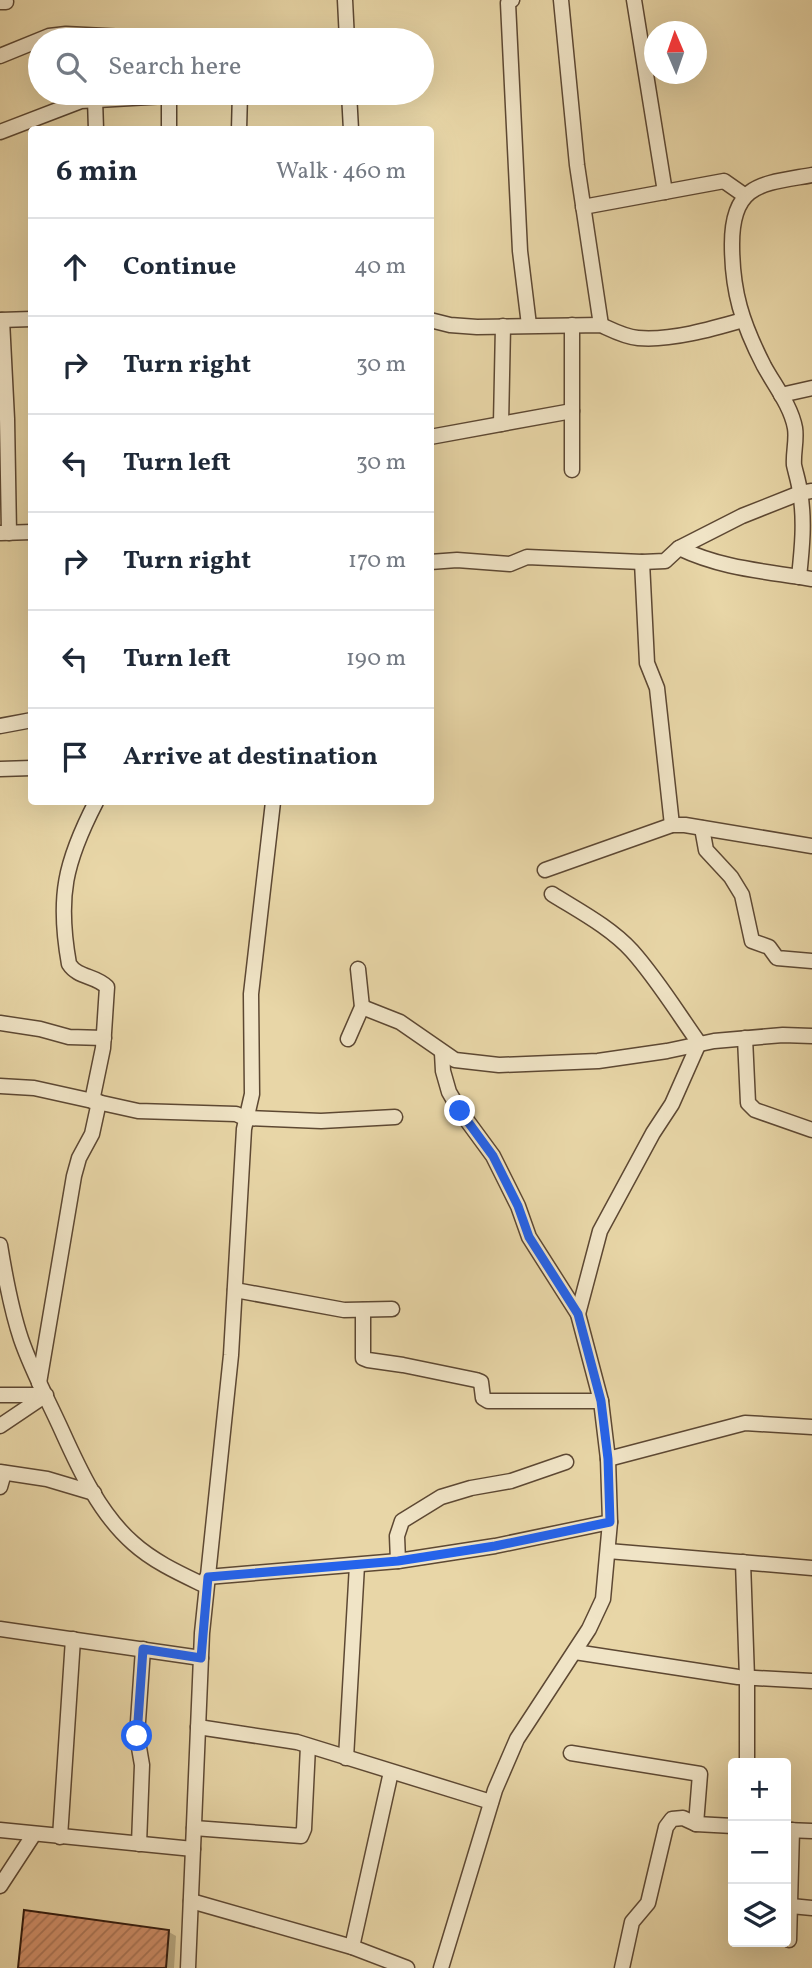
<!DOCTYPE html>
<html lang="en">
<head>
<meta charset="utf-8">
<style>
  :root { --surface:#fff; --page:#f6f6f7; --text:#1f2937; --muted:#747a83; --line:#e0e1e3 }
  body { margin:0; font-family:Vollkorn,serif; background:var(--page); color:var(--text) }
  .controls { position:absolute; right:21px; bottom:21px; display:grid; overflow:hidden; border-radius:7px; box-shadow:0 7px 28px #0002 }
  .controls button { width:63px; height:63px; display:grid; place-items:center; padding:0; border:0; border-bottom:2px solid var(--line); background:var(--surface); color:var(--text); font:35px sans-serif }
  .compass { position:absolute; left:644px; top:21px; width:63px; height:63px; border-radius:50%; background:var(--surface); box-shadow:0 7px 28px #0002; rotate:358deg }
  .stop { position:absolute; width:21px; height:21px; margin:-16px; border:5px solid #2563eb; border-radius:50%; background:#fff }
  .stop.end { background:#2563eb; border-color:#fff; box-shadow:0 2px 7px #0008 }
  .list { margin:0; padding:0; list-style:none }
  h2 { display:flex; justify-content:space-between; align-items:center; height:91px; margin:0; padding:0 28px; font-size:30px }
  h2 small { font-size:23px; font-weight:400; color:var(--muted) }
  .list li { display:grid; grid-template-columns:46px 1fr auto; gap:21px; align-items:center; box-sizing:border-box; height:98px; padding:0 28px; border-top:2px solid var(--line) }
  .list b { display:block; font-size:26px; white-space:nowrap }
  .list em { font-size:23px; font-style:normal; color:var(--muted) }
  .icon { flex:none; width:38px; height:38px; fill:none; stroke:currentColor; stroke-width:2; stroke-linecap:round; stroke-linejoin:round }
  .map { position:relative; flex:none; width:812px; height:1968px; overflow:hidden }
  .search { position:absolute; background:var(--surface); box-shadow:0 7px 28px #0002; left:28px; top:28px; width:406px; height:77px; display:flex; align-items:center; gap:18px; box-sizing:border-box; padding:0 24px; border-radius:38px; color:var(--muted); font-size:26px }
  .panel { position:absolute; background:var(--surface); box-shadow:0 7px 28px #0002; left:28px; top:126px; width:406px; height:679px; border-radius:7px }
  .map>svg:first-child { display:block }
  .shadow { fill:#0003 }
  .building { fill:url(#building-hatch); stroke:#2f180c; stroke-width:2 }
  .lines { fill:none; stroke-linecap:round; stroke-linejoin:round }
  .minor-casing { stroke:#5d4833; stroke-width:17 }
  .minor { stroke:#f0e4c6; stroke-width:14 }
  .route { stroke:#2563eb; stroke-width:9 }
</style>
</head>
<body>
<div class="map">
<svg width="812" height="1968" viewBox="0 0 812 1968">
  <defs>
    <pattern id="building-hatch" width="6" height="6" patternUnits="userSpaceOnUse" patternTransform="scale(1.75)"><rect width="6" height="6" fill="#d18f6a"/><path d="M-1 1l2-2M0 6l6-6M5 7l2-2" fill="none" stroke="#aa7456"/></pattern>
  </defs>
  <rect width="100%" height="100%" fill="#e8d6a7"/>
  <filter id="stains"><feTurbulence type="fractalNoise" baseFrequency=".00286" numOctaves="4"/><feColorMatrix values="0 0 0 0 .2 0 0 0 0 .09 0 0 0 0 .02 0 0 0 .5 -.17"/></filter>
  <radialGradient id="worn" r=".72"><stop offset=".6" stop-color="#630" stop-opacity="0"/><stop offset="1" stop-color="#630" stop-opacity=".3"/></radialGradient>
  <polygon class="shadow" points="169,1932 176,1936 174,1968 19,1968"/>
  <polygon class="building" points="24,1910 169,1930 166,1968 18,1968"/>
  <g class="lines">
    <defs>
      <g id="minor">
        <polyline points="345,0 347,40"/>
        <polyline points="512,0 508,3 520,251 529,325"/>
        <polyline points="561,0 577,165 601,325"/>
        <polyline points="634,0 665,192"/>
        <polyline points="0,2 6,2"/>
        <polyline points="0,56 49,36 66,34 145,38 145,40"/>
        <polyline points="349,93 351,130"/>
        <polyline points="95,99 96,130"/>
        <polyline points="169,130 169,95"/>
        <polyline points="239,130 240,93"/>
        <polyline points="0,132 81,101 217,93"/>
        <polyline points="583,207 724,181 744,195"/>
        <polyline points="0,320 32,319"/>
        <polyline points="2,320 7,419 9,533"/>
        <path d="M430,320L450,325L477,327L601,325C612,330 625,337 638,338C670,341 712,329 743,320"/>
        <polyline points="572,325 572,470"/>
        <polyline points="781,395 812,388"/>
        <polyline points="501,424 503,326"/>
        <polyline points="430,437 572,411"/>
        <polyline points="1,533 32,532"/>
        <path d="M679,548C723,569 765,571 812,579"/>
        <polyline points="430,562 457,560 510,564 527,557 642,562 665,561 679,548 742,516 800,493 812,491"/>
        <polyline points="642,562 647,663 657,688 672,825"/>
        <path d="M799,577C802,549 805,520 800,492C799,483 796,474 794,465C793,453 797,440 795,428C791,406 775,386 764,366C742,323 732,292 732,244C732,183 762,184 812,175"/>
        <polyline points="0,726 32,720"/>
        <polyline points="0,769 32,768"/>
        <polyline points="702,828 706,850 731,877 742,895 752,941 769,947 777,958 812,961"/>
        <polyline points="545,870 672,825 685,825 812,846"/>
        <path d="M552,894C579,911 610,927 632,951C657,979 677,1012 699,1043"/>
        <polyline points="362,1007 400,1022 455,1060 499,1065 598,1061 667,1051 714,1041 783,1035 812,1036"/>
        <polyline points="0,1023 40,1029 69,1037 104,1038"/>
        <polyline points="745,1038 748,1103 755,1110 812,1130"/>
        <polyline points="348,1039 362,1007 358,969"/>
        <polyline points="0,1086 34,1088 138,1111 236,1114 245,1118 321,1121 395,1117"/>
        <path d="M92,1101L103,1048L107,987C95,975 78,978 69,964C57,897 65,862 96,802"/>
        <path d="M0,1245C5,1276 11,1309 21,1339C32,1371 48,1400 62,1431C80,1471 100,1514 133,1543C154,1562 181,1574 206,1586"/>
        <polyline points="235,1290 344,1310 392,1309"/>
        <polyline points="363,1310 363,1358 368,1360 403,1365 476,1380 481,1382 483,1398 488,1401 601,1401"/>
        <polyline points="578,1314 600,1231 653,1133 672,1104 699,1043"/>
        <polyline points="39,1383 74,1176 79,1158 92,1134 99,1102"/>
        <polyline points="0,1395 44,1395"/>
        <polyline points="0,1426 46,1395"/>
        <polyline points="608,1459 745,1423 812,1427"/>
        <polyline points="0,1472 47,1479 94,1493"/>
        <polyline points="0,1487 4,1473"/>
        <polyline points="608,1551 812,1568"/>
        <polyline points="398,1561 397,1536 402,1521 441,1497 471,1488 511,1481 566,1462"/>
        <polyline points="743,1562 747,1678 747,1759"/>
        <polyline points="207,1577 398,1561 495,1546 610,1522"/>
        <polyline points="0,1629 201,1658"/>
        <polyline points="575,1652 738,1677 812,1681"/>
        <polyline points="198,1727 297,1742 491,1802"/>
        <polyline points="571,1753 700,1774 696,1824"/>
        <polyline points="346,1758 357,1565"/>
        <polyline points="194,1828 301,1836 304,1829 308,1746"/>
        <polyline points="0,1830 193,1849"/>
        <polyline points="786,1830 812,1831"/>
        <polyline points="60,1837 73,1639"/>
        <polyline points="139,1844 142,1765 137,1736 143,1649"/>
        <polyline points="0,1886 34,1834"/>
        <polyline points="191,1901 352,1947 407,1968"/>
        <polyline points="791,1906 812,1908"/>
        <polyline points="789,1940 792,1830"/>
        <polyline points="352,1947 391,1772"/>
        <polyline points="188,1968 202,1633 231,1355 244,1129 252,1094 251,994 273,802"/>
        <polyline points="441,1968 495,1790 517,1739 589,1629 603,1599 610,1522 608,1459 601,1401 578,1314 529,1237 518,1206 493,1156 460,1111 449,1092 443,1071 442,1053"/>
        <polyline points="622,1968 632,1922 648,1903 666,1827 672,1819 683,1818 696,1824 733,1826"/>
      </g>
    </defs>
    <use href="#minor" class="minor-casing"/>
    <use href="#minor" class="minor"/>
  </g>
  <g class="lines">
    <polyline class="route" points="137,1736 143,1649 201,1658 208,1577 398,1561 495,1546 610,1522 608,1459 601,1401 578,1314 529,1237 518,1206 493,1156 460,1111"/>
  </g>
  <rect width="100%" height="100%" filter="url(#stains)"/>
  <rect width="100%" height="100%" fill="url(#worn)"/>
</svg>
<div class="controls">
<button>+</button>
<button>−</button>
<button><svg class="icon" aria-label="layers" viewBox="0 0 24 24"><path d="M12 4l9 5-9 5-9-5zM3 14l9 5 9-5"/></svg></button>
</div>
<svg class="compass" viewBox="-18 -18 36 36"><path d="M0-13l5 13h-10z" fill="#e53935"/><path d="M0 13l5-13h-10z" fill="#747a83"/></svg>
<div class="stop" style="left:137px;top:1736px"></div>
<div class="stop end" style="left:460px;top:1111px"></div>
<div class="search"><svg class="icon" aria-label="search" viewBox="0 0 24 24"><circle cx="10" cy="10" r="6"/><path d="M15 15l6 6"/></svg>Search here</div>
<section class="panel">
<h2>6 min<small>Walk · 460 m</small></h2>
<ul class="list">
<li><svg class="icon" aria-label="ahead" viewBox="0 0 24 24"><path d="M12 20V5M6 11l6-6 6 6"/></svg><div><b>Continue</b></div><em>40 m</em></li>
<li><svg class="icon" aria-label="right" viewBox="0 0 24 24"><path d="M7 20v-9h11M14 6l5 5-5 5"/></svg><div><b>Turn right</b></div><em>30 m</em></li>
<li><svg class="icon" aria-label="left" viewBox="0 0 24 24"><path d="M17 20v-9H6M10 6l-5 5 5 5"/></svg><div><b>Turn left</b></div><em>30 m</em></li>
<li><svg class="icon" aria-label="right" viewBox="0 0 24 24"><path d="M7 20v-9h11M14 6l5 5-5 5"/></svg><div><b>Turn right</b></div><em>170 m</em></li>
<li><svg class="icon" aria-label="left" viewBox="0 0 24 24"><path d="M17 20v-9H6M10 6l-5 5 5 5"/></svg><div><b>Turn left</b></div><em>190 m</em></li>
<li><svg class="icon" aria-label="arrive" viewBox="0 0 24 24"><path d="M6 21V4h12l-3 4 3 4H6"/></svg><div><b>Arrive at destination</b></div></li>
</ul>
</section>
</div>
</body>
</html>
